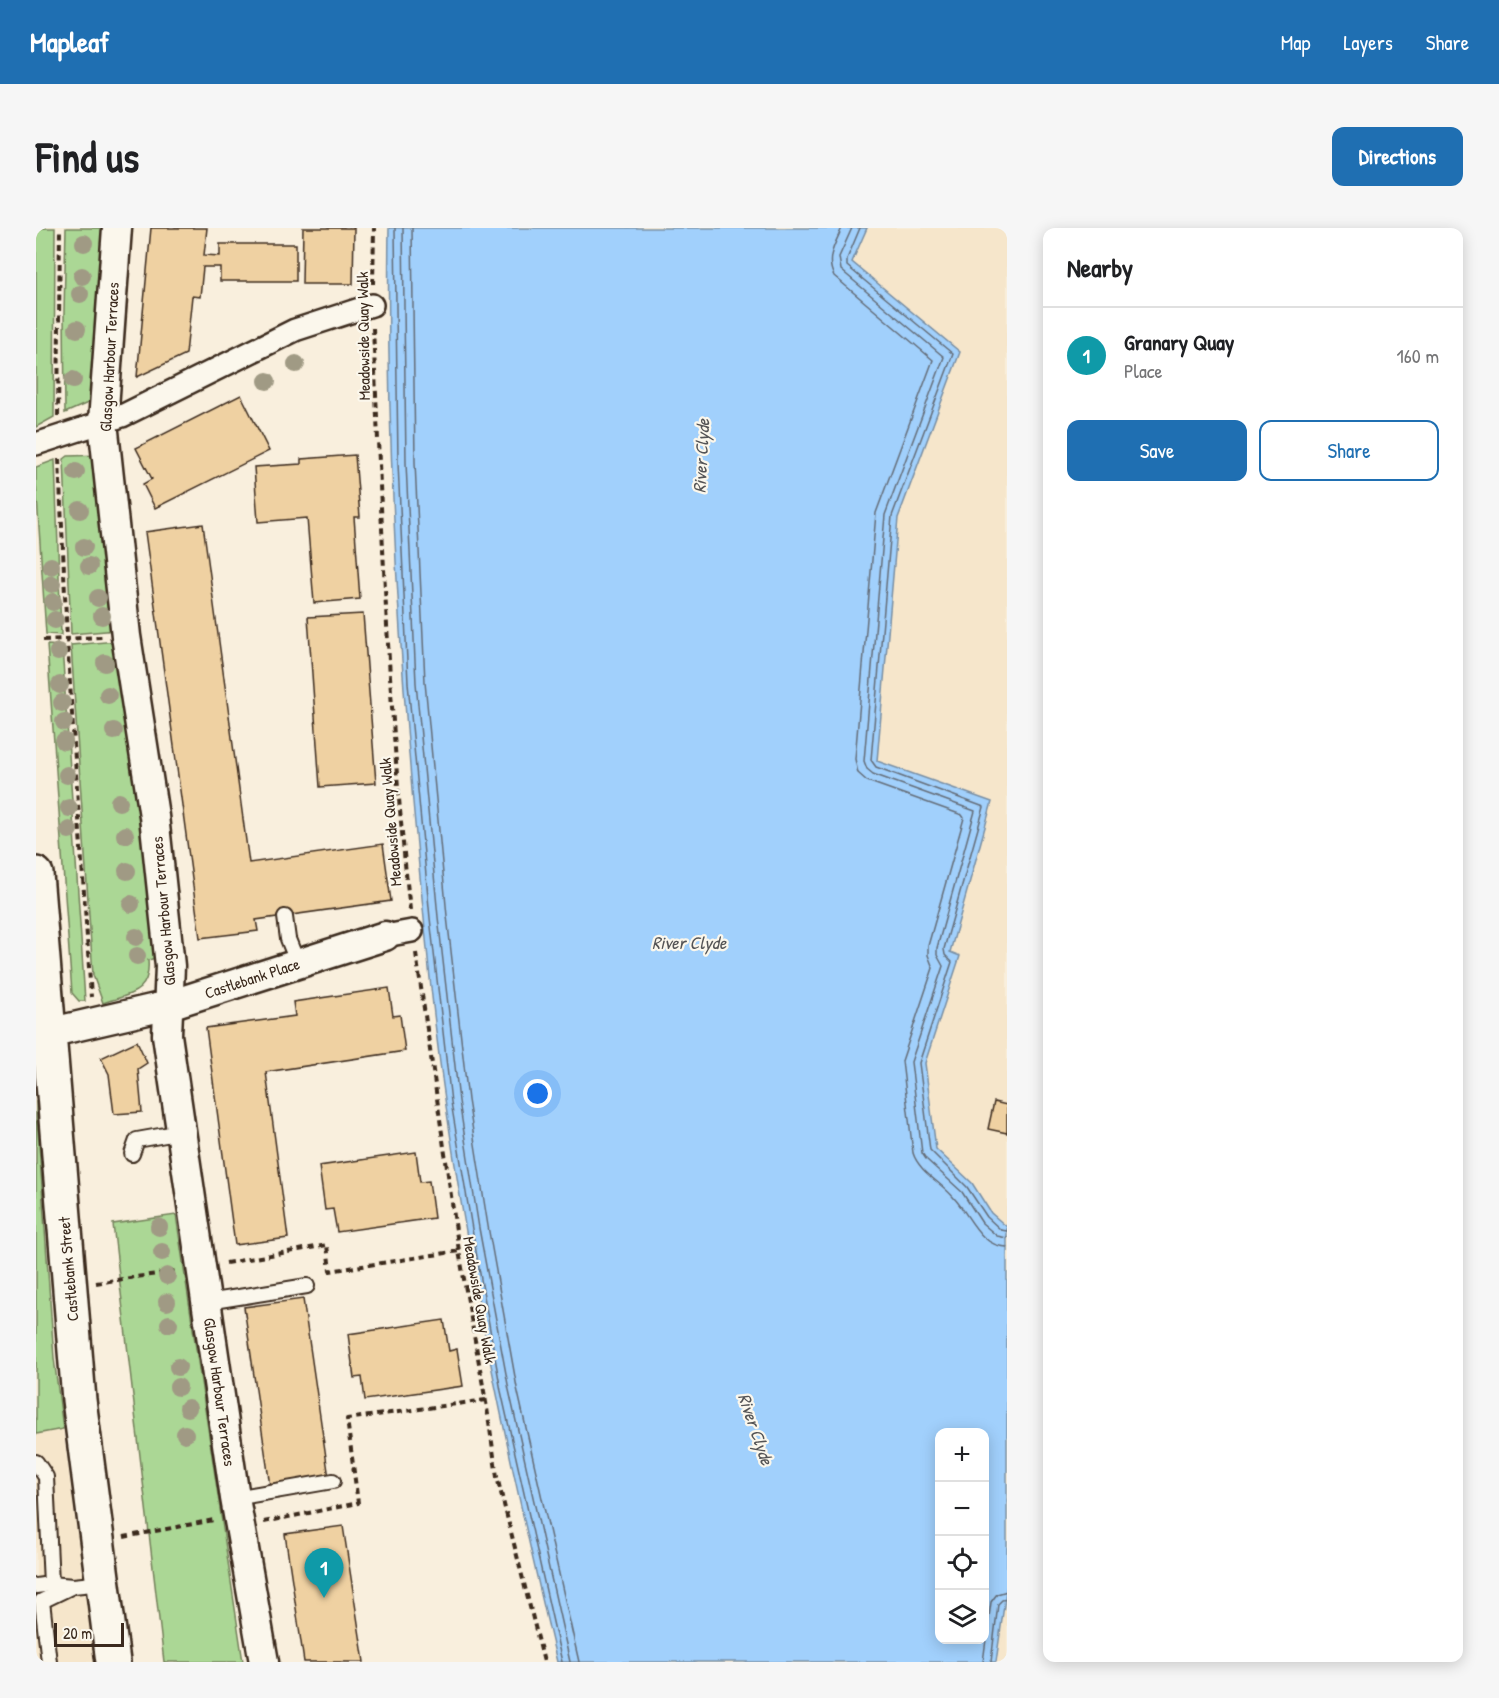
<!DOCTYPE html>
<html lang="en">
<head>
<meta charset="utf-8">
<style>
  :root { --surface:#fff; --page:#f6f6f6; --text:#202124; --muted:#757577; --line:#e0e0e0; --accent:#1f6fb2 }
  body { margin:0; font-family:"Patrick Hand",sans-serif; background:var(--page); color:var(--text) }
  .controls { position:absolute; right:18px; bottom:18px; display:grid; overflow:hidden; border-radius:12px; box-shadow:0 3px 15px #0003 }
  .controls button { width:54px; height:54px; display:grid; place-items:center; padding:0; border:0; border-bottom:2px solid var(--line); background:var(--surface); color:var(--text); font:30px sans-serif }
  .scale { position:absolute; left:18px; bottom:15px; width:70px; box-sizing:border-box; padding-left:6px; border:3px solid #3b2a1e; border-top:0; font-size:16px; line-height:21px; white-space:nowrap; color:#3b2a1e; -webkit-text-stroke:4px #fbf7ec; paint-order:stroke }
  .you { position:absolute; left:502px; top:866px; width:21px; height:21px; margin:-15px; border:4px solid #fff; border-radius:50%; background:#1a73e8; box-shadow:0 0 0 9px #1a73e833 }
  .badge { display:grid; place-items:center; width:39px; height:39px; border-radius:50%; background:var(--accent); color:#fff; font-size:20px; font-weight:700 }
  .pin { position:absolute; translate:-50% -50px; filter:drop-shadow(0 2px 3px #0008) }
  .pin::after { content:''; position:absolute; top:32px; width:21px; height:18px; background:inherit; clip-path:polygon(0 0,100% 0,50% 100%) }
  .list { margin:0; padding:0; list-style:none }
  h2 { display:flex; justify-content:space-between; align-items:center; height:78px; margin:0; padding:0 24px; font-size:26px }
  h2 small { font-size:20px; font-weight:400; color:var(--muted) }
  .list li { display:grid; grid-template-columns:39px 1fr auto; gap:18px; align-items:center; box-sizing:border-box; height:96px; padding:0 24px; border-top:2px solid var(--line) }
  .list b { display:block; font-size:22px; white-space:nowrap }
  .list p { margin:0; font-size:20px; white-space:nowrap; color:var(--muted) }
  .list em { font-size:20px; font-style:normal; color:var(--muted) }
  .actions { display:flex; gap:12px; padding:18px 24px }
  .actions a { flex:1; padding:14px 0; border:2px solid var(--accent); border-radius:12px; text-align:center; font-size:21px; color:var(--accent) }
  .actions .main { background:var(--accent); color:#fff }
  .icon { flex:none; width:33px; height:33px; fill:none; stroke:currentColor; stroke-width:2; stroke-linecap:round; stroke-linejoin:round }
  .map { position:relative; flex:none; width:971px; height:1434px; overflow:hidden; border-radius:12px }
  header { display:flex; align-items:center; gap:36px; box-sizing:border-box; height:84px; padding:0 30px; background:var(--accent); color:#fff }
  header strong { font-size:28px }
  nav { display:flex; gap:33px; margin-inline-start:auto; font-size:21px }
  .intro { display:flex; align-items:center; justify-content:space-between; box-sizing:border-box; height:144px; padding:0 36px }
  h1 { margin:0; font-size:42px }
  .button { padding:15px 27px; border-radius:12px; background:var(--accent); color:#fff; font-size:21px; font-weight:700 }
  main { display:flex; gap:36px; padding:0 36px }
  aside { flex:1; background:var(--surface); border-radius:12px; box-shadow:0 3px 15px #0003 }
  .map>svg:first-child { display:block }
  .built { fill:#f6e6cb }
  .green { fill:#abd795; stroke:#73805a; stroke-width:1.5 }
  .water { fill:#a1d0fc; stroke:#788ea3; stroke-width:1.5; fill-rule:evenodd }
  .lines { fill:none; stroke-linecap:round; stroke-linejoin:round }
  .shore { stroke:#646c77; stroke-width:1.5 }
  .building { fill:#efd1a2; stroke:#3b2a1e; stroke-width:1.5 }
  .service-casing { stroke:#3b2a1e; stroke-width:18 }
  .pedestrian-casing { stroke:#3b2a1e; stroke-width:26 }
  .minor-casing { stroke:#3b2a1e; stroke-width:33 }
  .tertiary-casing { stroke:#3b2a1e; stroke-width:38 }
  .path { stroke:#3b2a1e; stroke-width:4; stroke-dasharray:6 4.5; stroke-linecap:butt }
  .service { stroke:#fbf7ec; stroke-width:14 }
  .pedestrian { stroke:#fbf7ec; stroke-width:21 }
  .minor { stroke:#fbf7ec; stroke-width:28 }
  .tertiary { stroke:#fbf7ec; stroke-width:33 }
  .tree { fill:#a09a84 }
  .labels { text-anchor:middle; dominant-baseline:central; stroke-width:4.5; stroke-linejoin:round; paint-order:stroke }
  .street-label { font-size:16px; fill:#3b2a1e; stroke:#fbf7ec }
  .water-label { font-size:18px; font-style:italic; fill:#545456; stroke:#fbf7ec }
</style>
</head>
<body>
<header>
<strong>Mapleaf</strong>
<nav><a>Map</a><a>Layers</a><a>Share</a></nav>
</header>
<div class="intro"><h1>Find us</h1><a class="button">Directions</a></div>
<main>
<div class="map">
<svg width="971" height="1434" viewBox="0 0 971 1434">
  <rect width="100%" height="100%" fill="#f9efdd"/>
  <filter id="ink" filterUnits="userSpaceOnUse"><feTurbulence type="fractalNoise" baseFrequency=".0167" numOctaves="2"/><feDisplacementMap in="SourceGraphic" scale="12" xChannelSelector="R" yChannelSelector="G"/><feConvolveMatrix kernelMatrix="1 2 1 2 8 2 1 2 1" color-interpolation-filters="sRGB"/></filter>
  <g filter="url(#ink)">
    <g class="built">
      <polygon points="831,0 971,0 971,999 955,985 936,955 900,921 889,835 924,728 914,724 956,574 841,533 862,290 924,124 816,34"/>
      <polygon points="27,1201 58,1434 0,1434 0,1206"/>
      <polygon points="971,1356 971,1434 960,1434"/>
    </g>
    <g class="green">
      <polygon points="0,0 19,0 18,189 0,199"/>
      <polygon points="30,0 68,0 61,171 29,185 28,84"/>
      <polygon points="65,227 81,402 35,406 28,231 32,228"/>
      <polygon points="19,232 25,407 10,406 0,254 0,239"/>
      <path d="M81,413L124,729L112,732C115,766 93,766 67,775L57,747L35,417Z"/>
      <polygon points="11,417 26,418 49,773 43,773 36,765"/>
      <polygon points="0,873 18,1130 27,1201 0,1206"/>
      <polygon points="140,987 207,1434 128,1434 77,996"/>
    </g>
    <path class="water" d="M353,0H831L816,34L924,124L862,290L841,533L956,574L914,724L924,728L889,835L900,921L936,955L955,985L971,999V1356L960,1434H521C477,1250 437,1065 410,878C396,784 388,690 379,596C361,398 350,199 353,0ZM904,1204H948V1412H904Z"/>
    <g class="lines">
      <g class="shore">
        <polyline points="359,0 362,235 372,455 394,690 415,874 436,1001 465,1163 526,1434"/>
        <polyline points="367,0 370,235 380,455 402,689 423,873 443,1000 473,1162 534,1434"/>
        <polyline points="376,0 379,234 389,454 411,688 432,872 452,998 481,1160 543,1434"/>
        <path d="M806,0C799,16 789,31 798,48L897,132L840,285L819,531L822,545L831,553L926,587L928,590L892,718V727L897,740L866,833L877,925C883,944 906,955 918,970C934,987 943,1018 971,1019"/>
        <polyline points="816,0 803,29 805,42 908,129 849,287 828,533 831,541 837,546 939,583 901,720 901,727 907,738 875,834 886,925 890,931 926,964 946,995 961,1008 971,1010"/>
        <polyline points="824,0 811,31 811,38 917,126 856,288 835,532 840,539 948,579 908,721 909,727 916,734 883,835 894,922 931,959 951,989 965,1002 971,1003"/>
        <polyline points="947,1434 955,1374 961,1366 971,1363"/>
        <polyline points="955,1434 962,1376 966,1372 971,1371"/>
      </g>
    </g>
    <g class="building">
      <polygon points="115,0 171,0 168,27 184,28 184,16 260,16 260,53 184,53 184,39 167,39 164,69 156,68 150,126 101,149"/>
      <polygon points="267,0 318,0 317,56 266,56"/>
      <polygon points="205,167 233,223 119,280 107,256 116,251 100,220"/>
      <polygon points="319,227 324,289 318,289 324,371 278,375 271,290 222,294 218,239 265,236 265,231"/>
      <polygon points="167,296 213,635 347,616 355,673 220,692 222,703 164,710 109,304"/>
      <polygon points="327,386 340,555 284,559 272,389"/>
      <polygon points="353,760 357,788 364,787 369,823 230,844 252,1010 199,1017 170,800 259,788 257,774"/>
      <polygon points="101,813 111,835 102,841 106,884 78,886 73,846 65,830"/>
      <polygon points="958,874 971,877 971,905 952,901"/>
      <polygon points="380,924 384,954 393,953 398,990 301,1004 297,981 289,982 283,938"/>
      <polygon points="267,1071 293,1250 234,1258 208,1079"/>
      <polygon points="408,1092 413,1123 421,1121 427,1158 329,1172 326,1149 318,1150 312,1106"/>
      <polygon points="307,1298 328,1434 268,1434 249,1306"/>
    </g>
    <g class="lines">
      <defs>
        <g id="service">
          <polyline points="249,689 252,711 262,736"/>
          <polyline points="96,926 101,912 146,904"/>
          <polyline points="171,1074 271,1058"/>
          <polyline points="0,1234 10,1249 15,1356"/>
          <polyline points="199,1270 297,1253"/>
          <polyline points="0,1358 15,1356 37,1358 67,1355"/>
          <polyline points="13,1434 6,1373 37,1358"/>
        </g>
        <g id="pedestrian">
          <polyline points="0,216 86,188 259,102 336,77"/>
          <polyline points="349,708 376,703"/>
        </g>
        <g id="minor">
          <polyline points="81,0 67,194 90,408 118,588 134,738 131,807 199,1270 228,1434"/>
          <polyline points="12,805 133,777 349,708"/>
        </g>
        <polyline id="tertiary" points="0,646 43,1172 77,1434"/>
      </defs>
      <use href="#service" class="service-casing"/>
      <use href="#pedestrian" class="pedestrian-casing"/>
      <use href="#minor" class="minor-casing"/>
      <use href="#tertiary" class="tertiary-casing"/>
      <g class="path">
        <polyline points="337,56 338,0"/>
        <path d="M337,100C346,294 352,488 374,682"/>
        <polyline points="22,188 24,0"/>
        <polyline points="23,231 31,412 55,769"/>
        <polyline points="7,412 66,409"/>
        <polyline points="380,725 423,1023 451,1180 461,1249 508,1434"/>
        <polyline points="190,1035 291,1017 294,1043 423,1023"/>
        <polyline points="60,1055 141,1043"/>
        <polyline points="228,1294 322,1275 311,1191 450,1172"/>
        <polyline points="88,1309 178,1292"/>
      </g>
      <use href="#service" class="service"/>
      <use href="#pedestrian" class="pedestrian"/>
      <use href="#minor" class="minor"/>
      <use href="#tertiary" class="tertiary"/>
    </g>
    <g class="tree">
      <circle cx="48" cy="15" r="9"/>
      <circle cx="46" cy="48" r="9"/>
      <circle cx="44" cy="66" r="9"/>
      <circle cx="41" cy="101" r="9"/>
      <circle cx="260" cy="136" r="9"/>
      <circle cx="37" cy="152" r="9"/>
      <circle cx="231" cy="153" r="9"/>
      <circle cx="40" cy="244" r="9"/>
      <circle cx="44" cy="282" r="9"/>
      <circle cx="48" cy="319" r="9"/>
      <circle cx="15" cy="338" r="9"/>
      <circle cx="53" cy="338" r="9"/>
      <circle cx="16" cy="356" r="9"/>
      <circle cx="62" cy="370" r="9"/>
      <circle cx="17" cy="374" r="9"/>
      <circle cx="66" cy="388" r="9"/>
      <circle cx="19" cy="392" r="9"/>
      <circle cx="22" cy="424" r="9"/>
      <circle cx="69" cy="435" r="9"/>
      <circle cx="24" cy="457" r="9"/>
      <circle cx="72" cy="467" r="9"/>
      <circle cx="26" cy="475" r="9"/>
      <circle cx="28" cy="494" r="9"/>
      <circle cx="78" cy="503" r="9"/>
      <circle cx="28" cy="513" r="9"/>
      <circle cx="31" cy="547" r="9"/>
      <circle cx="83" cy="574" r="9"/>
      <circle cx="33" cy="580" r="9"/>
      <circle cx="33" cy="602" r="9"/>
      <circle cx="89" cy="607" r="9"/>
      <circle cx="91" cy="643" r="9"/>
      <circle cx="95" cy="676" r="9"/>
      <circle cx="100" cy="709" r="9"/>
      <circle cx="101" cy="728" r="9"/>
      <circle cx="123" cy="999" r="9"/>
      <circle cx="126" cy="1024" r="9"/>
      <circle cx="131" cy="1048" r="9"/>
      <circle cx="131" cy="1074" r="9"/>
      <circle cx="133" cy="1096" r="9"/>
      <circle cx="142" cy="1139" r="9"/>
      <circle cx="142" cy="1159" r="9"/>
      <circle cx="152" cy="1180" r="9"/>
      <circle cx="149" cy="1206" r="9"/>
    </g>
  </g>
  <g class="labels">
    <g class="street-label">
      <text transform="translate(327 108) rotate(-91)">Meadowside Quay Walk</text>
      <text transform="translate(73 129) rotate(-87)">Glasgow Harbour Terraces</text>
      <text transform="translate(354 594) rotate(-95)">Meadowside Quay Walk</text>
      <text transform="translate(127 683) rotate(-95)">Glasgow Harbour Terraces</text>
      <text transform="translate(216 750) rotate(-18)">Castlebank Place</text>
      <text transform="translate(32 1041) rotate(-95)">Castlebank Street</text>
      <text transform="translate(444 1072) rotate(80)">Meadowside Quay Walk</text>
      <text transform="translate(184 1164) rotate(82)">Glasgow Harbour Terraces</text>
    </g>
    <g class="water-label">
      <text transform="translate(665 228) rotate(-87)">River Clyde</text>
      <text x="653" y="714">River Clyde</text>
      <text transform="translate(720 1201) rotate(71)">River Clyde</text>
    </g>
  </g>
</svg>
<div class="controls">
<button>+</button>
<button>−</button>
<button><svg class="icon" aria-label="locate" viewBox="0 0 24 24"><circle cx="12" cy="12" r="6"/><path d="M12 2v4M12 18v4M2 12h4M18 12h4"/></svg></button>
<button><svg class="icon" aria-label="layers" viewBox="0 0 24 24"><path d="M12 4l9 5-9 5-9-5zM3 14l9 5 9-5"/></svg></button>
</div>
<div class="scale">20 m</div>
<div class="you"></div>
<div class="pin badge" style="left:288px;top:1370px;background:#0f9aa8">1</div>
</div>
<aside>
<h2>Nearby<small></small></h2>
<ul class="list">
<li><span class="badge" style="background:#0f9aa8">1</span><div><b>Granary Quay</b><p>Place</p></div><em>160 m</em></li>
</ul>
<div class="actions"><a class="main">Save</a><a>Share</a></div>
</aside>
</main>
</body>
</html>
